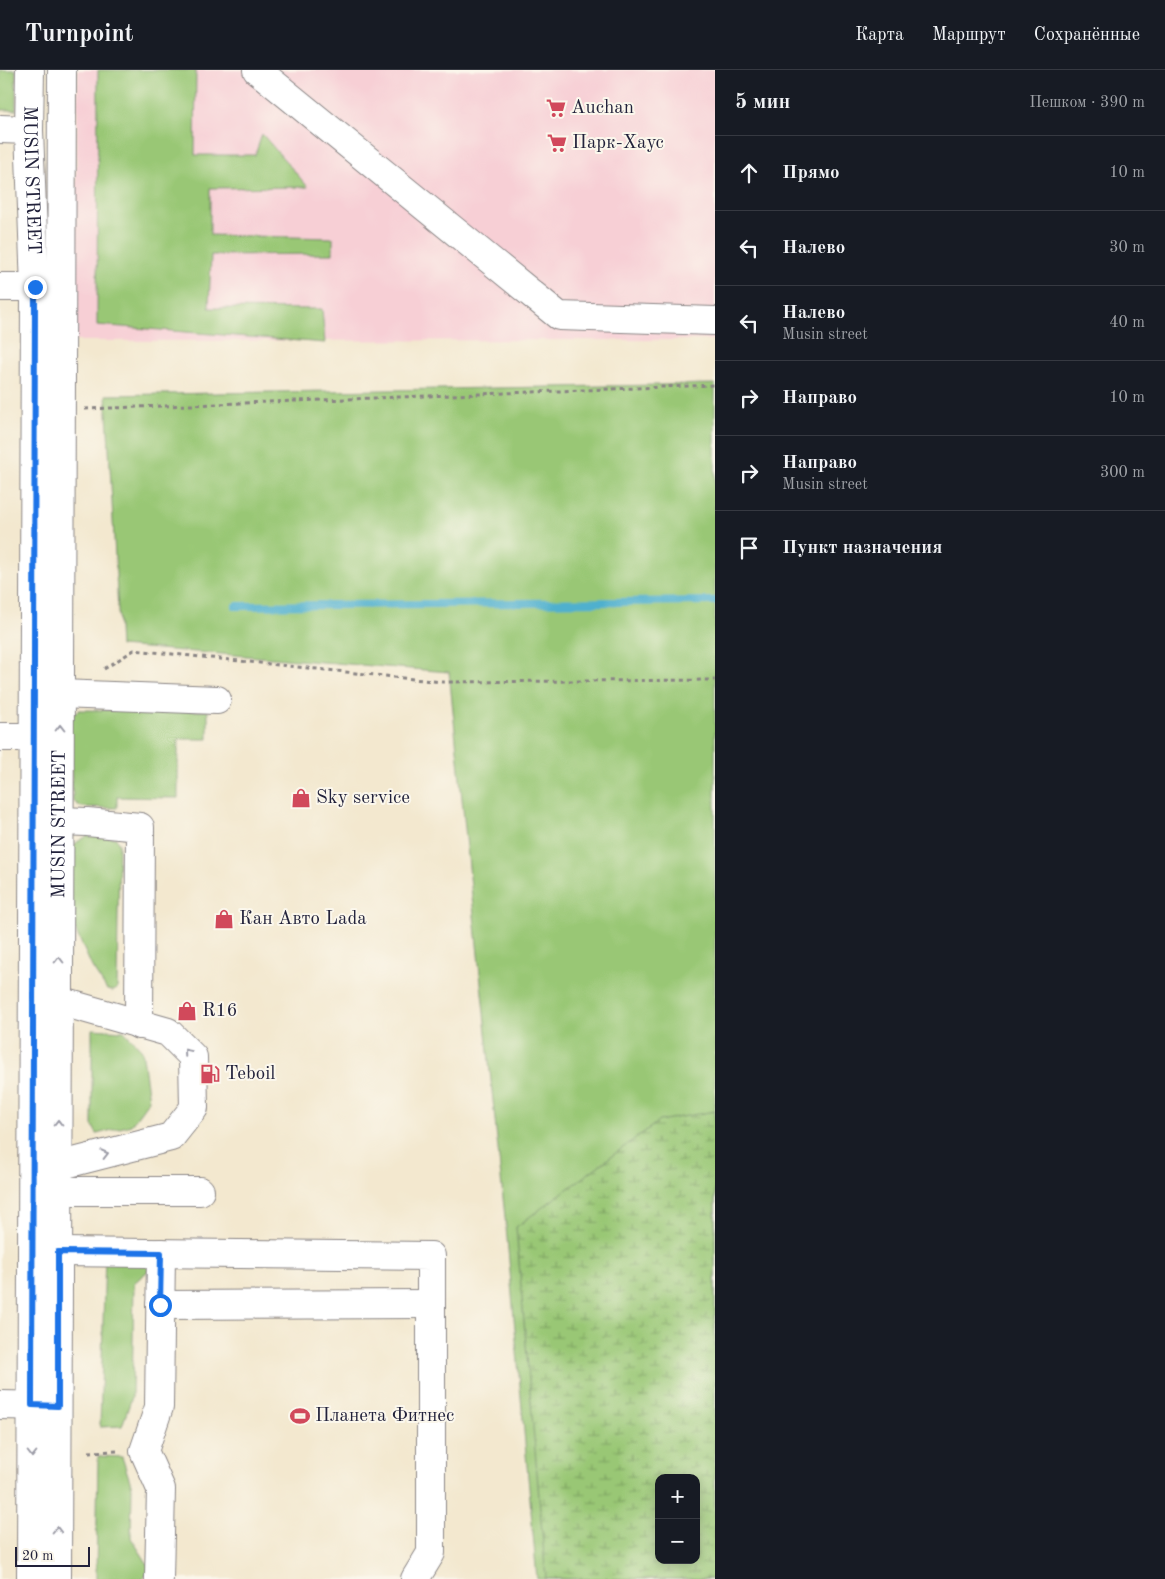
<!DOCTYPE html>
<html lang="ru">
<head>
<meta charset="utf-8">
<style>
  :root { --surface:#171b24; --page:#242831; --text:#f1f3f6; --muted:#9ea1a6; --line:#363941 }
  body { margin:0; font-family:"Old Standard TT",serif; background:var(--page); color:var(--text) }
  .controls { position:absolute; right:15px; bottom:15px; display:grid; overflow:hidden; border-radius:10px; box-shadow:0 2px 12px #0003 }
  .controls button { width:45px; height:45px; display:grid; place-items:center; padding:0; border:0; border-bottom:1px solid var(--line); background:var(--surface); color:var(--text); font:25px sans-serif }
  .scale { position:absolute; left:15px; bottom:12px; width:75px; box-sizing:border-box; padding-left:5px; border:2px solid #22223b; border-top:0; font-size:14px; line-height:18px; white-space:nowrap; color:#22223b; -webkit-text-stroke:4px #fbf7ec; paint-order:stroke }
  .stop { position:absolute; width:15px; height:15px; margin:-11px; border:4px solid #1a73e8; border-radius:50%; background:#fff }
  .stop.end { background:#1a73e8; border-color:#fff; box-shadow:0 1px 5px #0008 }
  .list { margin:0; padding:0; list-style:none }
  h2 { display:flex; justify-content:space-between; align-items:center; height:65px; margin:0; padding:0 20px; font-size:21px }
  h2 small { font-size:16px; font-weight:400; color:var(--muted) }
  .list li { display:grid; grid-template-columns:32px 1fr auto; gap:15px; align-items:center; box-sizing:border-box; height:75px; padding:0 20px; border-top:1px solid var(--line) }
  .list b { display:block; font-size:19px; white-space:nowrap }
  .list p { margin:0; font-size:16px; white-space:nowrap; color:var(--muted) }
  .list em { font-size:16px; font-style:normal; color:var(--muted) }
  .icon { flex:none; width:28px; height:28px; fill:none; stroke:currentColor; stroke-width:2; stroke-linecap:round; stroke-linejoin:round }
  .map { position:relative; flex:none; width:715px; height:1509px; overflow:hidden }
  header { display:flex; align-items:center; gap:30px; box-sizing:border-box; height:70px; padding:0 25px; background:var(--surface); border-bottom:1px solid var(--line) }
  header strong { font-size:24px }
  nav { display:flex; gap:28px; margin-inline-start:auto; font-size:18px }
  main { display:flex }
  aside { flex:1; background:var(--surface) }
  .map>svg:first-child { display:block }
  .built { fill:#f7cfd5 }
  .green { fill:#99c775; stroke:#5e7458; fill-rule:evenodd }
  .wetland { fill:url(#wetland-marsh); stroke:#5e7458; fill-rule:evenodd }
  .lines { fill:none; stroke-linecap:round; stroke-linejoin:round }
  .stream { stroke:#4fb0ce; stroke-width:8 }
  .minor-casing { stroke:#8a8585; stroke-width:30 }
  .path { stroke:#8a8585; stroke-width:3; stroke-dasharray:4 4; stroke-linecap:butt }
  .minor { stroke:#fff; stroke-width:28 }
  .oneway { stroke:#9c9ca7 }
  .route { stroke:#1a73e8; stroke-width:6 }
  .labels { text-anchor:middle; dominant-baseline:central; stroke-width:4; stroke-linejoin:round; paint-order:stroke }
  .poi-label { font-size:19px; fill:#22223b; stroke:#fbf7ec; text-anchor:start }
  .street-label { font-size:19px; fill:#22223b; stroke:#fbf7ec }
</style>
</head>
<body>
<header>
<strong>Turnpoint</strong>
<nav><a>Карта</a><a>Маршрут</a><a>Сохранённые</a></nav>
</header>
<main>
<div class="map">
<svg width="715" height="1509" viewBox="0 0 715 1509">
  <defs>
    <pattern id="wetland-marsh" width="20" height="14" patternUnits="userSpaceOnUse" patternTransform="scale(1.25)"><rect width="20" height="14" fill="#99c775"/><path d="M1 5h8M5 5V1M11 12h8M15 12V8" fill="none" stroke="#7ca161"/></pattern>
  </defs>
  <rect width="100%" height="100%" fill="#fbf7ec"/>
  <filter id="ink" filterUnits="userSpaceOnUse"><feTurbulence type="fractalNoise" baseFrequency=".02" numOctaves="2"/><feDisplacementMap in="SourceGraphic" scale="10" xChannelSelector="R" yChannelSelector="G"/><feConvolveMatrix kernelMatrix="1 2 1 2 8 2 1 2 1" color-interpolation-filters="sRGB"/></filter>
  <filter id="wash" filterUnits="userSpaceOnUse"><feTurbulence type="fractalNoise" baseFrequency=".0096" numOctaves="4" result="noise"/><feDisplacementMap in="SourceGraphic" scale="20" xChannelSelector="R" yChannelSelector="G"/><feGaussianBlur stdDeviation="1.12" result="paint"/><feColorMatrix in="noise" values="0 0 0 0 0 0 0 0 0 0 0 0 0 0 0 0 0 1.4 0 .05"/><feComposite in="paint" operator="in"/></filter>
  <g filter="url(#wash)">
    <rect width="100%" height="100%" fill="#f3e8cf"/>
    <polygon class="built" points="78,0 715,0 715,270 73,271"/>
    <g class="green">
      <rect x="0" y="0" width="16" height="40"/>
      <polygon points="98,0 196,0 195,85 255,85 262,64 308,117 210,118 210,165 333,168 333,184 211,185 209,238 322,239 325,273 97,255"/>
      <path d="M715,314V1509H537L506,1157L449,602L120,576L106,325ZM659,1408H696V1490H659Z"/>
      <polygon points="79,640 208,641 208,669 178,669 178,728 117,727 117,738 81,737 73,731 69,653 74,644"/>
      <polygon points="89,765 116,768 119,773 117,919 113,921 107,920 92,897 69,846 71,780 77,772"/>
      <polygon points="92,959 124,961 142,980 149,1030 131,1055 97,1064 92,1055"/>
      <polygon points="105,1184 149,1191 148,1201 134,1213 132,1327 122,1356 100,1357"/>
      <polygon points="98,1386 122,1387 132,1417 131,1468 151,1499 142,1509 96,1509"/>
    </g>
    <path class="wetland" d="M715,1041V1509H546L516,1157L659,1051ZM659,1408H696V1490H659Z"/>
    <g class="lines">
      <polyline class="stream" points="236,536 715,531"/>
    </g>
  </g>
  <g filter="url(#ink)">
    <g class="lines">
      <defs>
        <g id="minor">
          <path id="s1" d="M30,0L29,60L35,217L31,1509"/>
          <polyline points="257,0 559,246 715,251"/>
          <polyline points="0,59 29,60"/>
          <polyline points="0,217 35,217"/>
          <polyline points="60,624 217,630"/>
          <polyline points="0,667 33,667"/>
          <polyline points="60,751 87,752 140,757 139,955"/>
          <polyline points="58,1096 171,1067 194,1038 193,987 168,962 59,931"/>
          <polyline points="58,1121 200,1121"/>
          <polyline points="58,1182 431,1186 431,1483 415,1509"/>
          <polyline points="160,1235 431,1234"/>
          <polyline points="0,1335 49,1336"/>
          <path id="s2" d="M57,1509L62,0"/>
          <polyline points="159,1509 161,1419 144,1381 159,1337 161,1183"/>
        </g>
      </defs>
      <use href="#minor" class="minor-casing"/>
      <g class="path">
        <polyline points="85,339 715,315"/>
        <polyline points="104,599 134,580 442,612 715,610"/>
        <polyline points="89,1382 119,1381"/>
      </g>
      <use href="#minor" class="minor"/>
    </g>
    <defs><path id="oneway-chevron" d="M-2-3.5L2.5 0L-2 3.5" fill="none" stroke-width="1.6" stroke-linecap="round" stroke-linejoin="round" transform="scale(1.25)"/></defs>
    <g class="oneway">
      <use href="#oneway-chevron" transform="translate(60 658) rotate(-90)"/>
      <use href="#oneway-chevron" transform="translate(59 890) rotate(-90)"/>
      <use href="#oneway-chevron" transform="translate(187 982) rotate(-130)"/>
      <use href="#oneway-chevron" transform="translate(58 1053) rotate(-90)"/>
      <use href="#oneway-chevron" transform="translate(105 1084) rotate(-14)"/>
      <use href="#oneway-chevron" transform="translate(32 1384) rotate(90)"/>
      <use href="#oneway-chevron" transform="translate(57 1460) rotate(-90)"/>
    </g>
  </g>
  <g class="lines" filter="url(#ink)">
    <polyline class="route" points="35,217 32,1335 58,1336 58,1182 161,1183 160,1235"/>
  </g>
  <defs>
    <symbol id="supermarket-bare" viewBox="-9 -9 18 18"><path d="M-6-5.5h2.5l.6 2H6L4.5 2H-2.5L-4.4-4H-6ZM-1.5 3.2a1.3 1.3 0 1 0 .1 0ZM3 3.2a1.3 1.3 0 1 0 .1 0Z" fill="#d1495b" stroke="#fbf7ec" stroke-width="2.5" paint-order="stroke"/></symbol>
    <symbol id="shop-bare" viewBox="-9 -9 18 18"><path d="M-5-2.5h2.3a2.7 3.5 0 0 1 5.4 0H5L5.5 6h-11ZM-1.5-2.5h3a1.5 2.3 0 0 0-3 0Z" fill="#d1495b" stroke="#fbf7ec" stroke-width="2.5" paint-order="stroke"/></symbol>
    <symbol id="fuel-bare" viewBox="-9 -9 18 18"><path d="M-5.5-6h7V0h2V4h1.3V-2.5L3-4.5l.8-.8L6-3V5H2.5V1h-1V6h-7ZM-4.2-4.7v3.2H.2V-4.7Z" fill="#d1495b" stroke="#fbf7ec" stroke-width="2.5" paint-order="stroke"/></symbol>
    <symbol id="stadium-bare" viewBox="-9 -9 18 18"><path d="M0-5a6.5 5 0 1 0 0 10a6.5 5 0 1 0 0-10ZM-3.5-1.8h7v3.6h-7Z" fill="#d1495b" stroke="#fbf7ec" stroke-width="2.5" paint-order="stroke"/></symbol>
  </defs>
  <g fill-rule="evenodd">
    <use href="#supermarket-bare" x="542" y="24" width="28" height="28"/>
    <use href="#supermarket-bare" x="543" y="59" width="28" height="28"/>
    <use href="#shop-bare" x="287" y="714" width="28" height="28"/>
    <use href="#shop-bare" x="210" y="835" width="28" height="28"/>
    <use href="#shop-bare" x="173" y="927" width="28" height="28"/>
    <use href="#fuel-bare" x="196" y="990" width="28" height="28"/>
    <use href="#stadium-bare" x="286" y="1332" width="28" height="28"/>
  </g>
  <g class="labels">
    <g class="poi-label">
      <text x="571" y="38">Auchan</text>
      <text x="572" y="73">Парк-Хаус</text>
      <text x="316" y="728">Sky service</text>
      <text x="239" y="849">Кан Авто Lada</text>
      <text x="202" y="941">R16</text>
      <text x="225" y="1004">Teboil</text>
      <text x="315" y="1346">Планета Фитнес</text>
    </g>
    <g class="street-label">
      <text stroke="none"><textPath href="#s1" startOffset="110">MUSIN STREET</textPath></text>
      <text stroke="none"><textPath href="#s2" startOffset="755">MUSIN STREET</textPath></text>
    </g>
  </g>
</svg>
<div class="controls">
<button>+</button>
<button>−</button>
</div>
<div class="scale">20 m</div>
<div class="stop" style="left:160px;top:1235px"></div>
<div class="stop end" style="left:35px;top:217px"></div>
</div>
<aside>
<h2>5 мин<small>Пешком · 390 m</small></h2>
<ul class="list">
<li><svg class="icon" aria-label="ahead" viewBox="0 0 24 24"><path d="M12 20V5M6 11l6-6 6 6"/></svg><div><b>Прямо</b></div><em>10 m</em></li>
<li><svg class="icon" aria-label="left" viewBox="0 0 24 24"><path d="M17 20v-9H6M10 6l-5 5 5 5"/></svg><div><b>Налево</b></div><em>30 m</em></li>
<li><svg class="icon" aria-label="left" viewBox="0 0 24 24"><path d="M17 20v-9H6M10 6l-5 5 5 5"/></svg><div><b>Налево</b><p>Musin street</p></div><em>40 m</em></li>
<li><svg class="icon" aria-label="right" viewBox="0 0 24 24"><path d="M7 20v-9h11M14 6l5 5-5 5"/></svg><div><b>Направо</b></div><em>10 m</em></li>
<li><svg class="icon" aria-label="right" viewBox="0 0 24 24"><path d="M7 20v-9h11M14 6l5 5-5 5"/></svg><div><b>Направо</b><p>Musin street</p></div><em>300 m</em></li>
<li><svg class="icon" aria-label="arrive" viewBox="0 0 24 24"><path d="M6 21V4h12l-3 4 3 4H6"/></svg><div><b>Пункт назначения</b></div></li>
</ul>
</aside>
</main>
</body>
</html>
